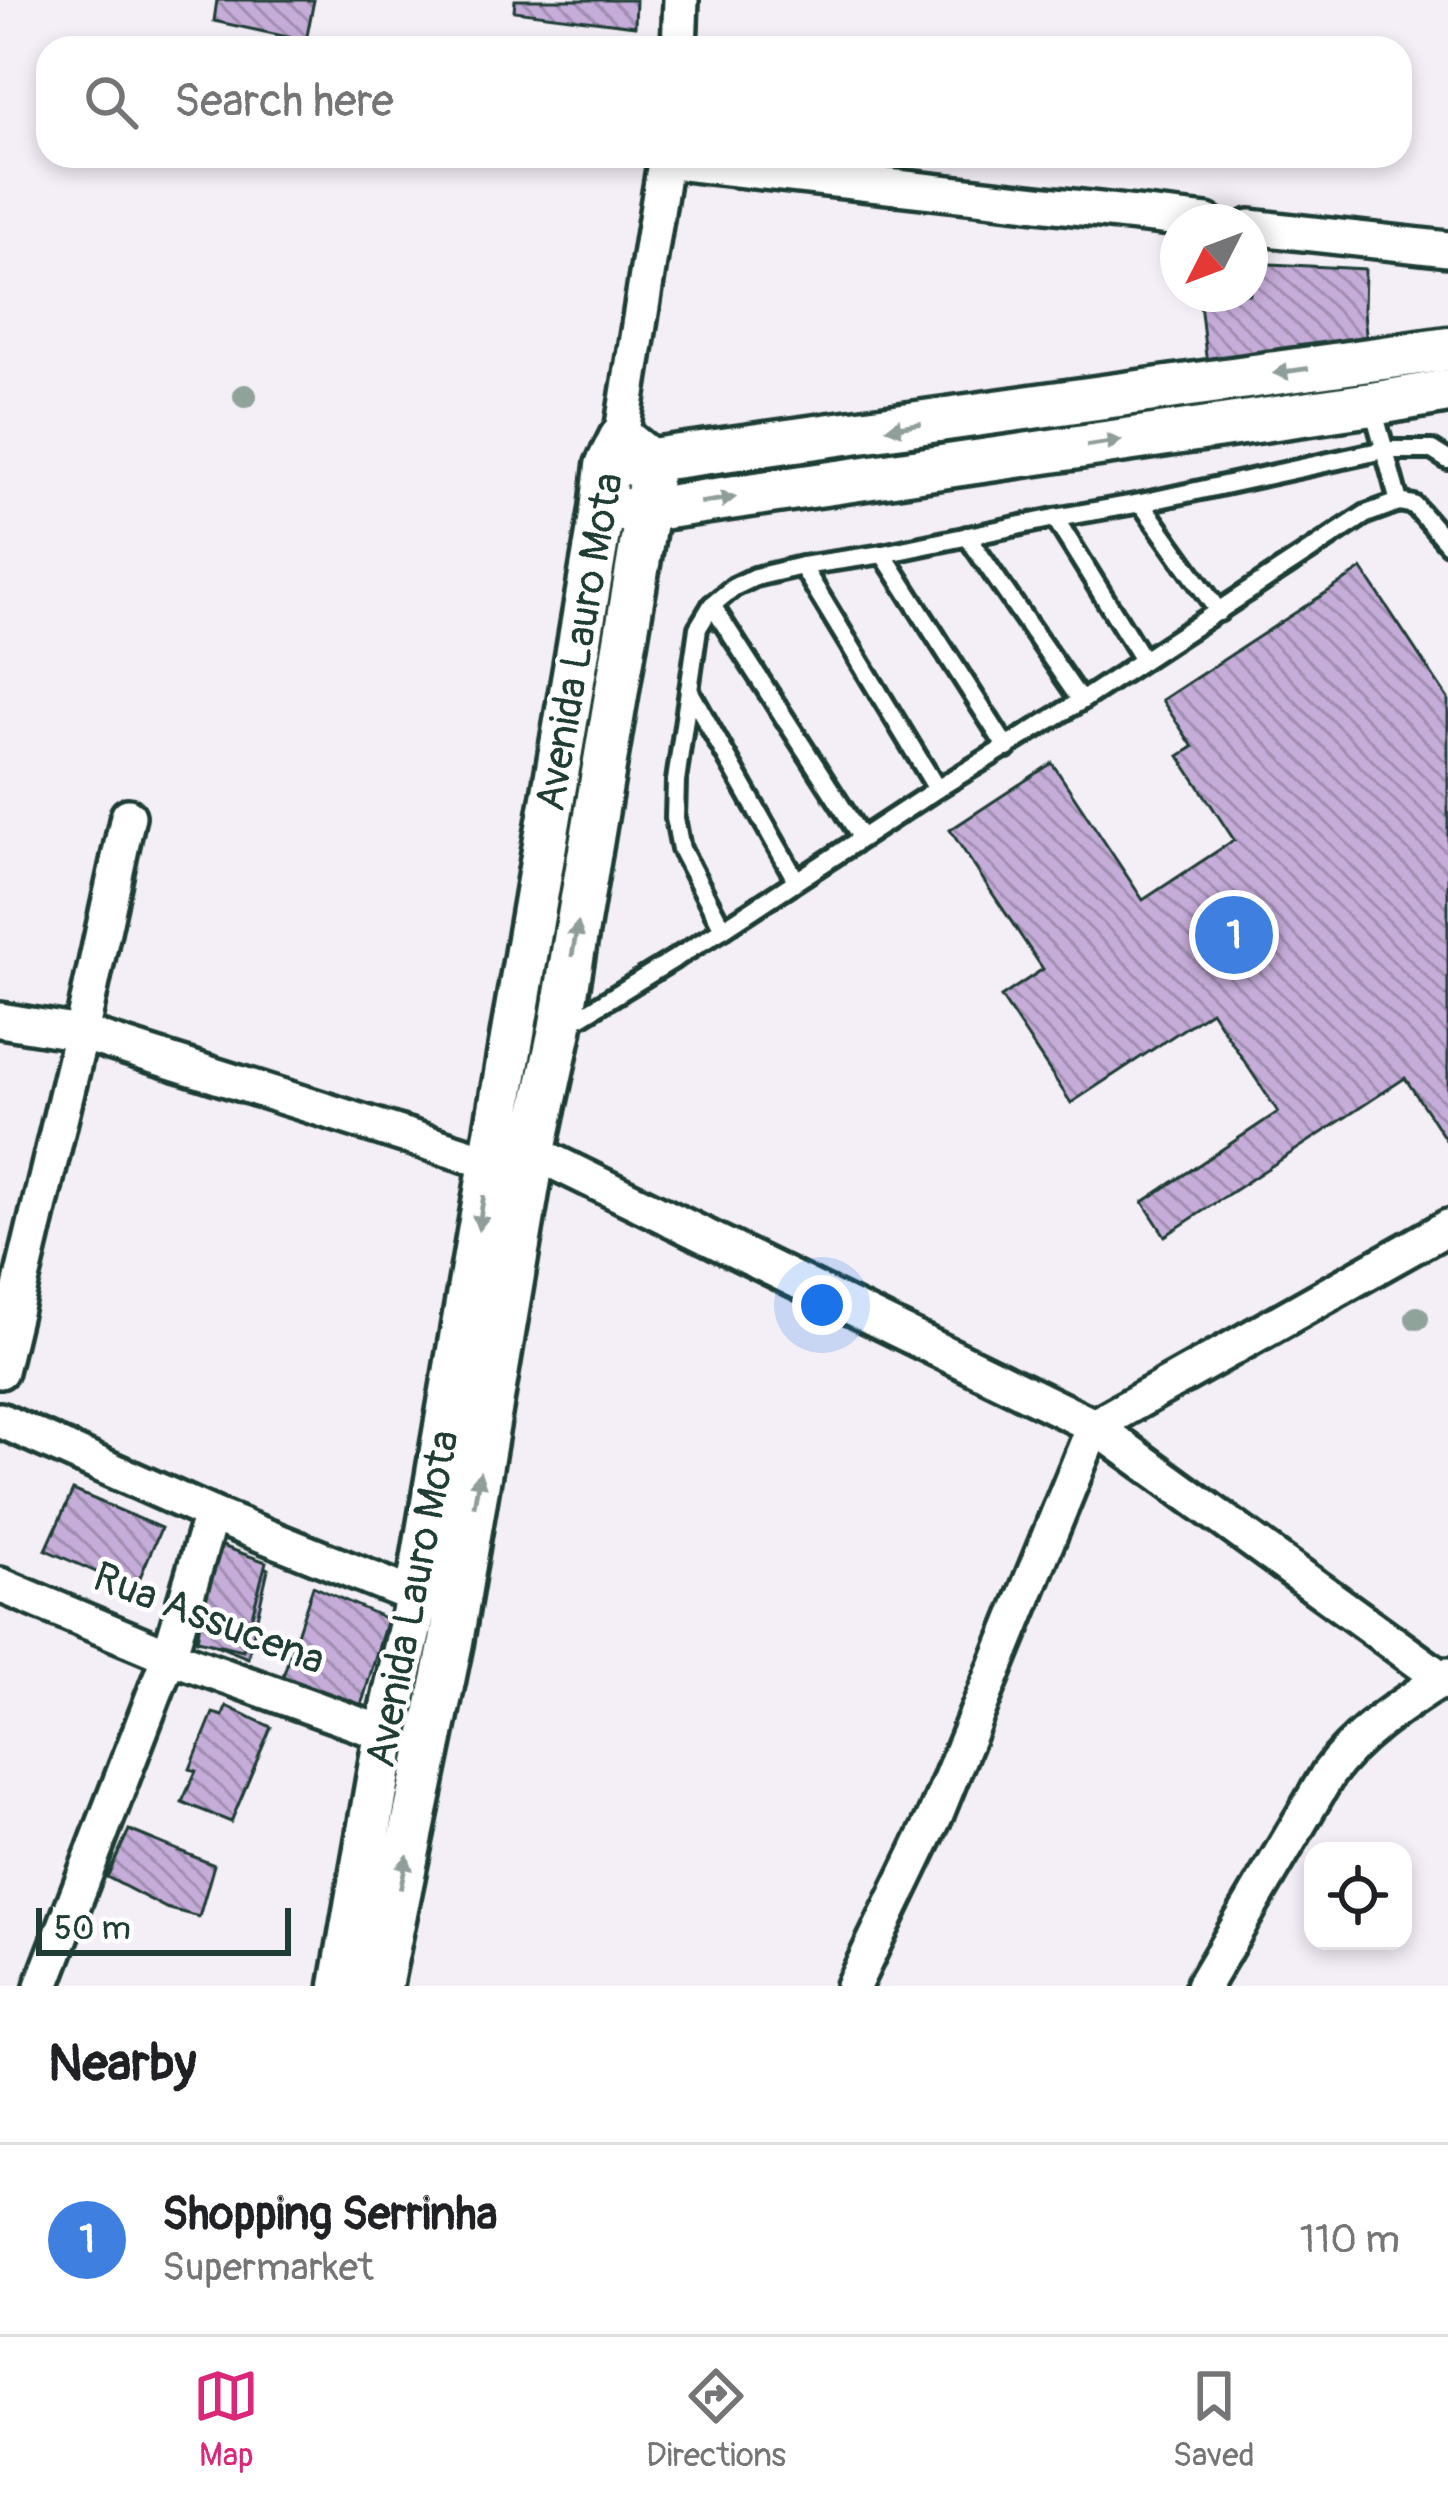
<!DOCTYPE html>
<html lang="en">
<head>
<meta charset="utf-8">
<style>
  :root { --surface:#fff; --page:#f6f6f6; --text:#202124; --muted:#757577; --line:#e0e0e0; --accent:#db2777 }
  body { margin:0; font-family:Pangolin,sans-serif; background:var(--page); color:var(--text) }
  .controls { position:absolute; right:36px; bottom:36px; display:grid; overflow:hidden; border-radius:24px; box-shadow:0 6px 18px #0003 }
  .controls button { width:108px; height:108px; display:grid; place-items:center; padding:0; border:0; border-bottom:3px solid var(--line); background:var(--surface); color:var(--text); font:60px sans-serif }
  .compass { position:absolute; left:1160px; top:204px; width:108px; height:108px; border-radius:50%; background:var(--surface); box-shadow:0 6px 18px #0003; rotate:228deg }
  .scale { position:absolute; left:36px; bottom:30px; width:255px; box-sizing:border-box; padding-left:12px; border:6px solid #1f3d34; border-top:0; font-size:33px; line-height:42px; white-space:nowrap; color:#1f3d34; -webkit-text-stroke:9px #fff; paint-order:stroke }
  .you { position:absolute; left:822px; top:1305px; width:42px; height:42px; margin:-30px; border:9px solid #fff; border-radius:50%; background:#1a73e8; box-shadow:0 0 0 18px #1a73e833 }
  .badge { display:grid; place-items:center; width:78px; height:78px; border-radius:50%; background:var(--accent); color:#fff; font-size:39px; font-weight:700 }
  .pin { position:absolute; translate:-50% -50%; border:6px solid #fff; box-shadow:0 3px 12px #0006 }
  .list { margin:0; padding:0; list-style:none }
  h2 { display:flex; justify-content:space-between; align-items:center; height:156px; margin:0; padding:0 48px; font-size:51px }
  h2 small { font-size:39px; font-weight:400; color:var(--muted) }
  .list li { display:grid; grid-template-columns:78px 1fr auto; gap:36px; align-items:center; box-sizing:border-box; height:192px; padding:0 48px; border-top:3px solid var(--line) }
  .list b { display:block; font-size:45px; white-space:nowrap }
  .list p { margin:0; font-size:39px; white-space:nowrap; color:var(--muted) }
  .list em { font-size:39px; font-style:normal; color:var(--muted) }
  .icon { flex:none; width:66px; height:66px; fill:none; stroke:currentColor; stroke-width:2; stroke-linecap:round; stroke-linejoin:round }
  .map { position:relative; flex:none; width:1448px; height:1986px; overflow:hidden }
  .search { position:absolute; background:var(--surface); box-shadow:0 6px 18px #0003; left:36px; right:36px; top:36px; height:132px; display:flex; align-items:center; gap:30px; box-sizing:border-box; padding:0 42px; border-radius:36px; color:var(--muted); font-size:45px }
  .sheet { height:348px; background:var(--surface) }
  nav { display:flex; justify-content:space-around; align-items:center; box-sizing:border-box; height:168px; border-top:3px solid var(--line); background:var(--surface); font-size:33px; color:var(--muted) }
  nav a { display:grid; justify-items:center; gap:6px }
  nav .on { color:var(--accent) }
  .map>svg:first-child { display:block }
  .building { fill:url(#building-back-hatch); stroke:#1f3d34; stroke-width:3 }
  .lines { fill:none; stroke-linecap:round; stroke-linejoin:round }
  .service-casing { stroke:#1f3d34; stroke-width:26 }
  .minor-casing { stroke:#1f3d34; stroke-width:42 }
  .tertiary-casing { stroke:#1f3d34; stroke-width:51 }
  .service { stroke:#fff; stroke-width:16 }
  .minor { stroke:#fff; stroke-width:33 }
  .tertiary { stroke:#fff; stroke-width:42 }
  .tree { fill:#90a39b }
  .oneway { fill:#8f9e9a }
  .labels { text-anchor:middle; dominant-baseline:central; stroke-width:9; stroke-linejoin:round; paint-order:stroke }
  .street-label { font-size:42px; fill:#1f3d34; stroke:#fff }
</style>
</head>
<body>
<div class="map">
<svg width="1448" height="1986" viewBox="0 0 1448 1986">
  <defs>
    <pattern id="building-back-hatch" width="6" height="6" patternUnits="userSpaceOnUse" patternTransform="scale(3)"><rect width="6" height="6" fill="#c6acd9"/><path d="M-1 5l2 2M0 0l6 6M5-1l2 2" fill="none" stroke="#a08db1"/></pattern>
  </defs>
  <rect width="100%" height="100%" fill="#f4eef7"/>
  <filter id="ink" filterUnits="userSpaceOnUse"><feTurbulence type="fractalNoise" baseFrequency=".00833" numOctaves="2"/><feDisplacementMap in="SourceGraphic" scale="24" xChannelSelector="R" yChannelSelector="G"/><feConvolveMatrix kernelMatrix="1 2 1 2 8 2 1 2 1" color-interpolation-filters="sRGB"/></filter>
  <g filter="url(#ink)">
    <g class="building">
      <polygon points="217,0 314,0 306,41 214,21"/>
      <polygon points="515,0 636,0 635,26 514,11"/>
      <polygon points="1250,263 1365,269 1364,310 1367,347 1207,365 1199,294 1250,294"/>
      <polygon points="1362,569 1448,699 1448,1143 1405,1078 1165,1236 1143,1202 1278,1112 1211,1011 1071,1103 1001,997 1043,969 950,830 1052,763 1143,900 1234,840 1179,756 1193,747 1162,700"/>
      <polygon points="73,1490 161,1528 135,1589 46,1550"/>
      <polygon points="215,1542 268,1569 248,1658 193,1636 205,1612 193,1606"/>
      <polygon points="214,1543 266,1562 243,1650 197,1640"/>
      <polygon points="313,1586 387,1619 361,1706 282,1679"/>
      <polygon points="226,1706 271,1727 231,1822 182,1802 196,1771 190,1769 213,1713 223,1716"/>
      <polygon points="129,1830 214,1865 199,1917 166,1908 107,1877"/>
    </g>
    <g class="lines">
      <defs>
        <g id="service">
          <polyline points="1399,502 1414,505 1448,544"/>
          <polyline points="1141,503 1219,612"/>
          <polyline points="1055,518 1143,660"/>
          <polyline points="967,536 1081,701"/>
          <polyline points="883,554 1007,748"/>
          <polyline points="802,566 937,789"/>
          <polyline points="712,605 861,837"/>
          <polyline points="689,690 796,880"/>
          <polyline points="723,929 681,849 675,818 676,781 698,628 712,605 734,587 755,577 802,566 883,554 1055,518 1141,503 1384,450 1432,450 1448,460"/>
          <polyline points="565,1026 723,929 937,789 1081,701 1366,514 1399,502 1373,408"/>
        </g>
        <g id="minor">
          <polyline points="679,48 681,0"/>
          <polyline points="665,161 1207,222"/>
          <polyline points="1250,227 1448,249"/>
          <polyline points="621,438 666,156"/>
          <polyline points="0,1020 81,1033 489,1162"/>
          <polyline points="513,1142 1094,1426 1448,1683"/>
          <polyline points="0,1371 81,1033 128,816"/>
          <polyline points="0,1420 211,1514 417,1597"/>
          <polyline points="1094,1426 1448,1227"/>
          <polyline points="0,1585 169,1656 386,1734"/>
          <polyline points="42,1986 169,1656 211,1514"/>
          <polyline points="853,1986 936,1814 1094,1426"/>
          <path d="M1203,1986L1328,1774C1359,1731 1404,1704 1448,1675"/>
        </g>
        <g id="tertiary">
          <polyline points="623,464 1448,349"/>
          <polyline points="621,510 647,510 1372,404 1448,391"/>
          <polyline points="342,1986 386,1734 417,1597 602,510 607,466 621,438 651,462 647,510 560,1030 534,1150 451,1642 380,1986"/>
        </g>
      </defs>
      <use href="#service" class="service-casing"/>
      <use href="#minor" class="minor-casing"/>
      <use href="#tertiary" class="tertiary-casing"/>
      <use href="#service" class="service"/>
      <use href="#minor" class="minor"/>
      <use href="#tertiary" class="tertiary"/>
    </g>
    <g class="tree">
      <circle cx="245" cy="396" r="12"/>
      <circle cx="1417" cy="1318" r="12"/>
    </g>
    <defs><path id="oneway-solid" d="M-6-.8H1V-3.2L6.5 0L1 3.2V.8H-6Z" transform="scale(3)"/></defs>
    <g class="oneway">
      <use href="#oneway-solid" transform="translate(1291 371) rotate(172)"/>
      <use href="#oneway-solid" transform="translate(904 426) rotate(172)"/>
      <use href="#oneway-solid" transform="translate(1104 443) rotate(-8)"/>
      <use href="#oneway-solid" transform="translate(718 500) rotate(-8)"/>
      <use href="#oneway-solid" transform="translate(575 939) rotate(-80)"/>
      <use href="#oneway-solid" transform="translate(481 1213) rotate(99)"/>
      <use href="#oneway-solid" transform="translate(477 1489) rotate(-80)"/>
      <use href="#oneway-solid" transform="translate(404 1872) rotate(-78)"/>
    </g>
  </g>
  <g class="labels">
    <g class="street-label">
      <text transform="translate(580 642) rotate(-80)">Avenida Lauro Mota</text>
      <text transform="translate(413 1599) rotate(-79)">Avenida Lauro Mota</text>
      <text transform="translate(209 1619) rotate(21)">Rua Assucena</text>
    </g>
  </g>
</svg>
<div class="controls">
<button><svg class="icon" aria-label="locate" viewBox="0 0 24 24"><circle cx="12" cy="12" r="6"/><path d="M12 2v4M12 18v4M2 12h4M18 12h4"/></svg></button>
</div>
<svg class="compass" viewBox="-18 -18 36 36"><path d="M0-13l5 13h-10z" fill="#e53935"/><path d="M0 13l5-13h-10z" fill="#757577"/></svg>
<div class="scale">50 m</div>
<div class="you"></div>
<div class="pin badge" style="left:1234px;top:935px;background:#3f7fe0">1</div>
<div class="search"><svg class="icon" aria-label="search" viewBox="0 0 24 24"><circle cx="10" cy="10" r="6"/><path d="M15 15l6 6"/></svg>Search here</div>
</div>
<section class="sheet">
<h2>Nearby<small></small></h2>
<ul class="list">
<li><span class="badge" style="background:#3f7fe0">1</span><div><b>Shopping Serrinha</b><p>Supermarket</p></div><em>110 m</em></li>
</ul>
</section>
<nav>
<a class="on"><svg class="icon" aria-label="map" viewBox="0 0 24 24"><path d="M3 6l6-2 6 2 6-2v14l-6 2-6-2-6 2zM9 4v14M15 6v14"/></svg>Map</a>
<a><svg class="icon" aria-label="directions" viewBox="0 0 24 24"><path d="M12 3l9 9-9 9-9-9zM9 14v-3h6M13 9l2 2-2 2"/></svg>Directions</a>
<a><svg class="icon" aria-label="saved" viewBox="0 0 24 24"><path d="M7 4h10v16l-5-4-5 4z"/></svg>Saved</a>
</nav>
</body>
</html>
